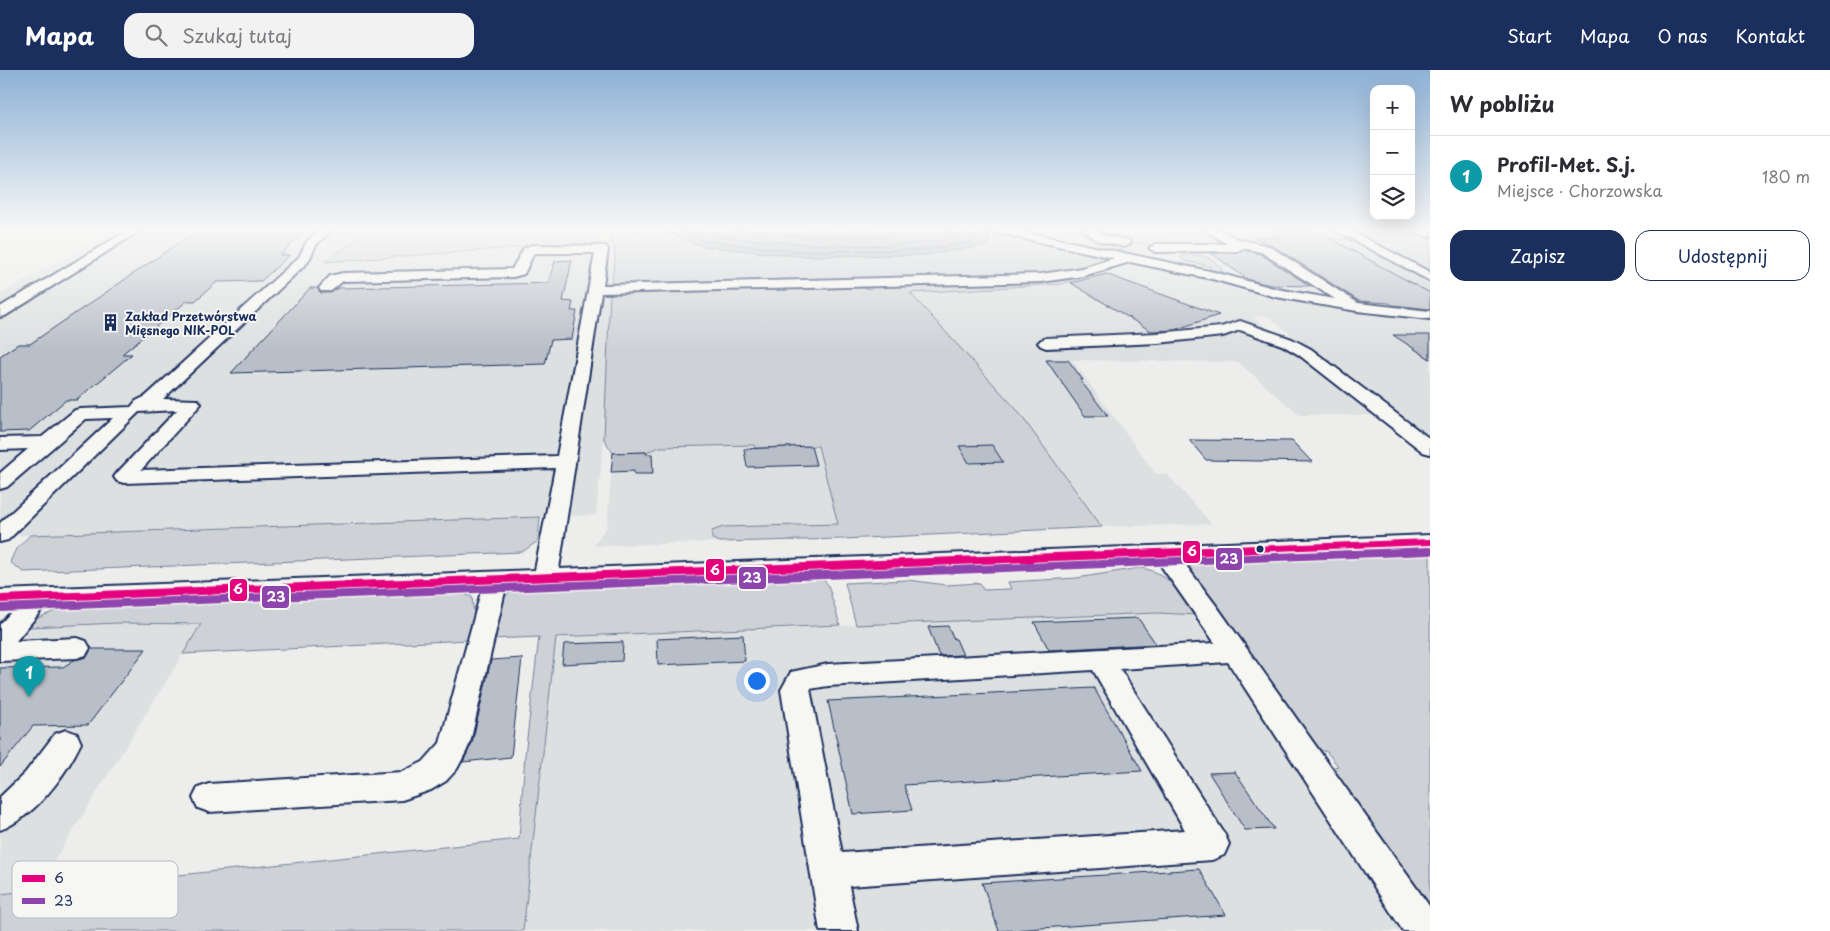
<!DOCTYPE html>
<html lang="pl">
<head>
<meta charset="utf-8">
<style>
  :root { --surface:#fff; --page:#f2f2f3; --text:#2b2b33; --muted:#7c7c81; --line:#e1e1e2; --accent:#1b2f5e }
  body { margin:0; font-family:"Playpen Sans",sans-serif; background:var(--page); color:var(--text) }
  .controls { position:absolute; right:15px; top:15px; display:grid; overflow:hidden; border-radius:10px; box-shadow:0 5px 20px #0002 }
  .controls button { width:45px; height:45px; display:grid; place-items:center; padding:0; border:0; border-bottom:1px solid var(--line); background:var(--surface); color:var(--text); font:25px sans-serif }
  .you { position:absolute; left:756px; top:610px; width:18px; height:18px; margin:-12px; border:4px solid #fff; border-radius:50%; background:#1a73e8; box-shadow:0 0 0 8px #1a73e833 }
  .badge { display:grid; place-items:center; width:32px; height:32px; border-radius:50%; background:var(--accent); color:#fff; font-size:16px; font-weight:700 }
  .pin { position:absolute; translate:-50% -41px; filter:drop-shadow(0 1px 2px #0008) }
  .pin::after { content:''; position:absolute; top:26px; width:18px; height:15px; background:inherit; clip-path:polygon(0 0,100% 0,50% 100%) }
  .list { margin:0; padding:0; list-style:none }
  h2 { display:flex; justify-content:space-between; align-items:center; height:65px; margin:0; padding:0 20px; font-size:21px }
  h2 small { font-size:16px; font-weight:400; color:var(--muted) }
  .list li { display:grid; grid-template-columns:32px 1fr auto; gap:15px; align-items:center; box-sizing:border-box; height:80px; padding:0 20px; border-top:1px solid var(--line) }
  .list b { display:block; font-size:19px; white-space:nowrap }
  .list p { margin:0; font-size:16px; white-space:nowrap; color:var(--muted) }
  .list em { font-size:16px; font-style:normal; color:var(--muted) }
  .actions { display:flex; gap:10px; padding:15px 20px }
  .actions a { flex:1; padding:11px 0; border:1px solid var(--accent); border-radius:15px; text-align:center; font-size:18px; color:var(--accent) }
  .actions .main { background:var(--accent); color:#fff }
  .icon { flex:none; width:28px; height:28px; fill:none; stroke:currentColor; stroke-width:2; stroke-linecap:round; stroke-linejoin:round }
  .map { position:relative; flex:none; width:1430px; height:861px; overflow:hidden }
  header { display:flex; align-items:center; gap:30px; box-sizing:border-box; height:70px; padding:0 25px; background:var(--accent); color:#fff }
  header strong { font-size:24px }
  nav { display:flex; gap:28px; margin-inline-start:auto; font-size:18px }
  .search { width:350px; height:45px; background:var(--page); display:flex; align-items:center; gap:12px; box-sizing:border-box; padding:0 18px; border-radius:15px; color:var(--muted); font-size:19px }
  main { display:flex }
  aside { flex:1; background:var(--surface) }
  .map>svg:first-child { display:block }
  .built { fill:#dde0e1 }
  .green { fill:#ced2d7; stroke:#74809a }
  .water { fill:#a5acbc; stroke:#6e7a96 }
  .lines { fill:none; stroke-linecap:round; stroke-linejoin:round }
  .shore { stroke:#526184; stroke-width:1 }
  .building { fill:#b9bfc8; stroke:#1b2f5e }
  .minor-casing { stroke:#1b2f5e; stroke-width:4 }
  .minor { fill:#f6f6f2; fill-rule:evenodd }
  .bus-1-far1-casing { stroke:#f6f6f2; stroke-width:10 }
  .bus-1-casing { stroke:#f6f6f2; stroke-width:11 }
  .bus-2-casing { stroke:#f6f6f2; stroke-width:11 }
  .bus-1-far1 { stroke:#e5007d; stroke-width:6 }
  .bus-1 { stroke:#e5007d; stroke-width:8 }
  .bus-2 { stroke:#8e44ad; stroke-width:8 }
  .bus-dot { fill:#1b2f5e; stroke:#f6f6f2; stroke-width:2 }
  .labels { text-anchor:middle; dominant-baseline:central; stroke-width:4; stroke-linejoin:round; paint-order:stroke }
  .far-poi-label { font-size:12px; font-weight:bold; fill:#1b2f5e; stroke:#f6f6f2; text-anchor:start }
  .key { fill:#f6f6f2; stroke:#b4bac6; stroke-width:1 }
  .key-label { font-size:14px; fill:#1b2f5e }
  .line-badge { stroke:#f6f6f2; stroke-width:2 }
  .badge-label { font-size:14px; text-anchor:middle; font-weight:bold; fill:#fff }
</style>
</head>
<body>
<header>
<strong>Mapa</strong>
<div class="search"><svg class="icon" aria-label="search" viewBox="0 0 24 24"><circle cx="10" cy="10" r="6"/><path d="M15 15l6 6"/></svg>Szukaj tutaj</div>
<nav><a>Start</a><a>Mapa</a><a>O nas</a><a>Kontakt</a></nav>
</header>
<main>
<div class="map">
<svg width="1430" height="861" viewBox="0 0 1430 861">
  <rect width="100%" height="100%" fill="#edeeec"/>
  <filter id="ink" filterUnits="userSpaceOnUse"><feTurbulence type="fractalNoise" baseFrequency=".02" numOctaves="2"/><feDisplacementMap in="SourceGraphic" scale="10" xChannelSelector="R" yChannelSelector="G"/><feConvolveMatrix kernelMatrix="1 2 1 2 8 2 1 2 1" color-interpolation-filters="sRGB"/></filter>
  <g filter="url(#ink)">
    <g class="built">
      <polygon points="114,159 367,159 361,166 326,191 528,177 614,173 615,190 610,221 604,369 596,445 0,466 0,224"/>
      <polygon points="996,159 1430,159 1430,372 1267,246 1253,247 1377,345 1299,345 1238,292 1072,290 1156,404 1167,404 1212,454 1102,457 1017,340 909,222 1061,214 1112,200 1099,194 1090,178 1079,173"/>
      <polygon points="754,375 755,378 818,376 838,454 723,457 712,469 720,472 593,476 607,456 613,383 646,382 660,377"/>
      <polygon points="1158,543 1198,545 1417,861 523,861 556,567"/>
      <polygon points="118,553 202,554 36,820 0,824 0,558"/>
    </g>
    <g class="green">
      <polygon points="367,159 601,159 599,173 587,175 528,177 325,192 361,166"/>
      <polygon points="611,159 660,159 702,176 797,186 924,185 989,175 990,166 960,159 990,159 1101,184 1099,194 1112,200 1061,214 910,223 1017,340 1102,457 843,469 720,472 712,469 712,461 723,457 838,454 818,376 755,378 754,375 660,377 646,382 613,383 604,369 610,221 615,190 614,173 609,173"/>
      <polygon points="1095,159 1208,162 1228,176 1163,177 1106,168"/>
      <polygon points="1340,159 1409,159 1430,165 1430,205"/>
      <polygon points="1331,169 1349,169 1430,212 1430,223"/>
      <path d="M1183,185C1204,185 1211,185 1224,203L1210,199V196L1185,191L1181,188Z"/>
      <polygon points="540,447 538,471 522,482 23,502 10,492 15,481 30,465"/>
      <polygon points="1430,484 1430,850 1326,699 1338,696 1327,682 1313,678 1194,508 1190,497 1194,493"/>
      <path d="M1139,498C1167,500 1183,525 1198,545L1158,543L856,555L845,513L908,510L946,515L980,513L983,520L1011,519L1008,512L1077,508Z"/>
      <polygon points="816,508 824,510 828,515 840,555 556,567 523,861 0,861 0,824 519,769 525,685 539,567 492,569 501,531 509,523 517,521"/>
      <polygon points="464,524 472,527 474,543 469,570 183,584 201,554 118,553 29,557 38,548 57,540"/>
    </g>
    <polygon class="water" points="660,159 960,159 990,166 989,175 924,185 797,186 702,176"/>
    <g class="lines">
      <g class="shore">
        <polyline points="674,159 703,171 798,181 923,180 975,172 976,168 967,165 966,159"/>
        <path d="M691,159L705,165C789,174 875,182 959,168V159"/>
        <path d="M723,159C799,168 874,171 950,162L952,159"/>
      </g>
    </g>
    <g class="building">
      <polygon points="199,159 308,159 280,185 290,185 261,211 217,212 195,231 187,231 122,284 132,284 77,330 66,330 29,361 0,362 0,286 18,274 30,274"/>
      <polygon points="1268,160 1318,162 1430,223 1430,239 1393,235 1389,233 1359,231 1270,174 1253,167 1279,167"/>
      <polygon points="1243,180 1260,184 1310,216 1270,215 1247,209 1211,183 1238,183"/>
      <polygon points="572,190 563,231 573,232 571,241 577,241 572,269 551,270 545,294 231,303 310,218 317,218 321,223 331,223 338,218 548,213 555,191"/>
      <polygon points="1106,204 1122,210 1219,245 1174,260 1151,261 1071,213"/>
      <polygon points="1393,265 1430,265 1430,289"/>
      <polygon points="1046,290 1068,290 1083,310 1080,310 1108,346 1085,346"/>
      <polygon points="1189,370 1292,371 1312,392 1206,390"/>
      <polygon points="992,375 1003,392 969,393 959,376"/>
      <polygon points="811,376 816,395 747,397 744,379"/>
      <polygon points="646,382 646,384 652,384 653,404 634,404 634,401 611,402 613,383"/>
      <polygon points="1138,548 1156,574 1049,580 1034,552"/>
      <polygon points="948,556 954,569 956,569 963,585 939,586 928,557"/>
      <polygon points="743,565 745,591 658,595 657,569"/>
      <polygon points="623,572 622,591 562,594 564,574"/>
      <polygon points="91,579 146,579 88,655 33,656 0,697 0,598 63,597 74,590 87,587"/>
      <polygon points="522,588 511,687 463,692 472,673 491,590"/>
      <polygon points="1094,618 1142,701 904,715 912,740 853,744 828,631"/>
      <polygon points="1235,702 1274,759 1245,760 1209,703"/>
      <polygon points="1199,799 1226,845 999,861 982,813"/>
    </g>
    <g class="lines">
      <defs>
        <g id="minor">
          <polygon points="130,159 143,159 5,246 0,247 0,237"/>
          <path d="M320,159H332L316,175L308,192L163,329L198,330L201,334L141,400L557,386L595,183H534L524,204L513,207L343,211L331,221H321L319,218L330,206L343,203L512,199L524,178L532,175L606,176L608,179L603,215L1041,204L1082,198L1114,188L993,162L988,159H1010L1214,202L1277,219L1335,229L1261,182L1243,178L1238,181L1155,182L1149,178L1155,174H1227L1205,160L1218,159L1238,169L1269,176L1358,233L1430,241V249L1357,241L1276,227L1212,209L1130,192L1083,206L1041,212L601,223L559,499L1430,465V479L1181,489L1218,538L1430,837V861H1403L1228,592L1120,599L1224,763L1229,774L1224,785L1212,790L849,816L858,861H820L781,620L791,602L828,594L1215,573L1157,490L506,517L470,673L466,682L457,699L446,711L431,720L402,730L209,742L198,738L193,728L198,718L209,714L402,702L423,692L440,673L482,518L45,536L16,571L77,568L86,571L90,578L86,585L77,588L0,591V554L16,537L0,538V520L535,500L555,398L124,413L117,411L114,407L117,403L177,340L139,342L8,470L0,472V453L113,348L86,349L7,417L0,419V403L28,379L0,380V368L42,367L75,340L81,339L131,337L136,331L146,326L299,187L307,171ZM1093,600L1185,760L842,783L810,619L828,616Z"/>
          <polygon points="1082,159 1095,159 1105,166 1129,170 1131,173 1125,177 1098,171"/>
          <polygon points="1333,159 1347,159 1430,202 1430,211"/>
          <polygon points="1410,159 1430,160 1430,167 1411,161"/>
          <polygon points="1240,251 1292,269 1311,279 1430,369 1430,384 1423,382 1299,285 1282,275 1240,260 1223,266 1158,273 1046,278 1041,276 1038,273 1041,270 1046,268 1158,263 1221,257"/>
          <path d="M66,660L77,664L81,673C65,706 35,747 0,760V727L25,703L55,664Z"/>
        </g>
      </defs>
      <use href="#minor" class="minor-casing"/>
      <use href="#minor" class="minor"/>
      <defs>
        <polyline id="bus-1-far1" points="1227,480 1430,472"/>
        <polyline id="bus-1" points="0,529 1258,479"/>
        <polyline id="bus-2" points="0,538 1430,481"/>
      </defs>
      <use href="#bus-1-far1" class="bus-1-far1-casing"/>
      <use href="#bus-1" class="bus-1-casing"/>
      <use href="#bus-2" class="bus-2-casing"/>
      <use href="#bus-1-far1" class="bus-1-far1"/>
      <use href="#bus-1" class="bus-1"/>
      <use href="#bus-2" class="bus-2"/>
    </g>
  </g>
  <linearGradient id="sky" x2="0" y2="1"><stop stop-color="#8db1d6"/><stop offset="0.57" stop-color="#f7f7f6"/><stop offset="1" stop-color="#f7f7f6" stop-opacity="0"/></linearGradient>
  <rect width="1430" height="280" fill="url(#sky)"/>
  <defs>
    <symbol id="building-bare" viewBox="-9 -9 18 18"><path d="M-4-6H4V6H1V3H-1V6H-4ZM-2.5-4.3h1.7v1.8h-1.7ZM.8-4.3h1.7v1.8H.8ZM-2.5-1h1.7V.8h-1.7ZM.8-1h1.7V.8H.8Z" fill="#1b2f5e" stroke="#f6f6f2" stroke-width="2.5" paint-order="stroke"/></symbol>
  </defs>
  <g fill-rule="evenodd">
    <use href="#building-bare" x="98" y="240" width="25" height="25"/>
  </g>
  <circle class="bus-dot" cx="1260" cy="479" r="4.5"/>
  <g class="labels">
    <g class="far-poi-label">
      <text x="125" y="246">Zakład Przetwórstwa<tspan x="125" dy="14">Mięsnego NIK-POL</tspan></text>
    </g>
  </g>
  <rect x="12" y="791" width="166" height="57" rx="8" class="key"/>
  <rect x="22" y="805" width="23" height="7" fill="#e5007d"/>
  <rect x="22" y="828" width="23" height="6" fill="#8e44ad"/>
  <g class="key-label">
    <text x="54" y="813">6</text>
    <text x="54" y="836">23</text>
  </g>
  <g class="line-badge">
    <rect x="1182" y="470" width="19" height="24" rx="5" fill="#e5007d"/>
    <rect x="1215" y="477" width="28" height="24" rx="5" fill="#8e44ad"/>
    <rect x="705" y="488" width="20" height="24" rx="5" fill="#e5007d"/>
    <rect x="738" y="496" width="29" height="24" rx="5" fill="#8e44ad"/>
    <rect x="229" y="508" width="19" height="24" rx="5" fill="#e5007d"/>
    <rect x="261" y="515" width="29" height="24" rx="5" fill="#8e44ad"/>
  </g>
  <g class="badge-label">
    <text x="1192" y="486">6</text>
    <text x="1229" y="494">23</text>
    <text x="715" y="505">6</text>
    <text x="752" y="513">23</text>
    <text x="238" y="524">6</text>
    <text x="276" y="532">23</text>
  </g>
</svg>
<div class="controls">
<button>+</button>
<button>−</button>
<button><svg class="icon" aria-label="layers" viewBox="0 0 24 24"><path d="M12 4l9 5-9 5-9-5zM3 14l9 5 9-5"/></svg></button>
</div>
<div class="you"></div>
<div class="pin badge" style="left:29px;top:627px;background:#0f9aa8">1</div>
</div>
<aside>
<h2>W pobliżu<small></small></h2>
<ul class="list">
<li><span class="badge" style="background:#0f9aa8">1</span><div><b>Profil-Met. S.j.</b><p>Miejsce · Chorzowska</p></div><em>180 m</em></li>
</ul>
<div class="actions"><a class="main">Zapisz</a><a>Udostępnij</a></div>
</aside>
</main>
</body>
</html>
